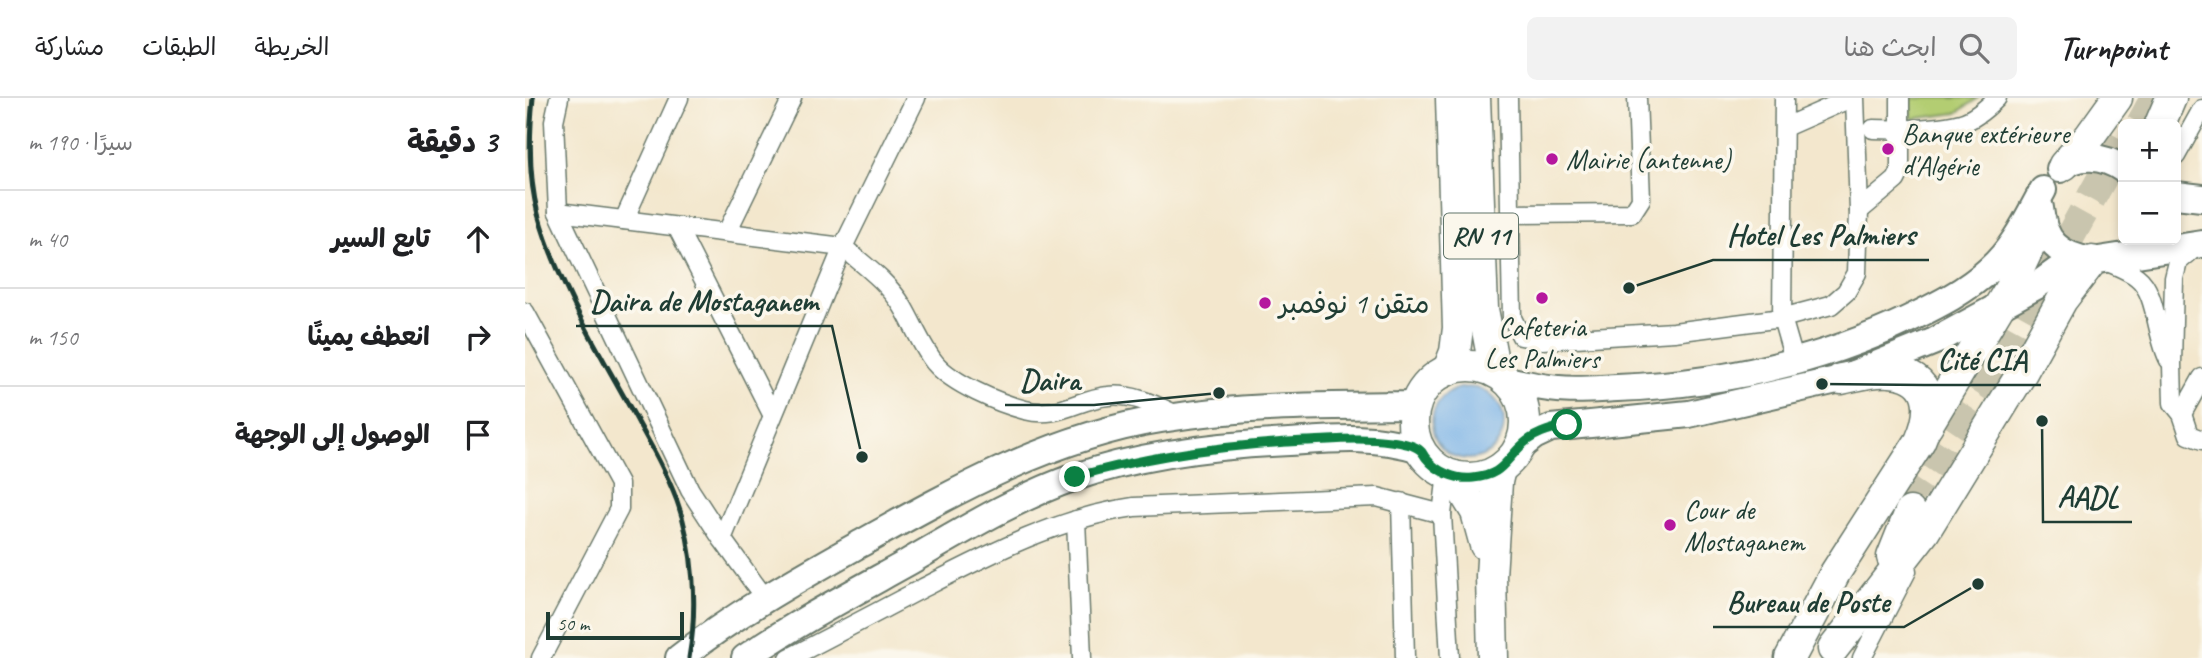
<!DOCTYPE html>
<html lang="ar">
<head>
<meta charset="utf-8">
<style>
  :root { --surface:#fff; --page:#f2f2f2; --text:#202124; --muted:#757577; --line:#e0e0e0 }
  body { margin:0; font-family:Caveat,"Playpen Sans Arabic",sans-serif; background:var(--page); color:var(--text); direction:rtl }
  .controls { position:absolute; right:21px; top:21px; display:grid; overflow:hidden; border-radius:10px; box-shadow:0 4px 10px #0003 }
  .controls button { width:63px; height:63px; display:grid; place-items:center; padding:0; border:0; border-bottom:2px solid var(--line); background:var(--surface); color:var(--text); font:35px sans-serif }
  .scale { position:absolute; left:21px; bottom:18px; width:138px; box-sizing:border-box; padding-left:7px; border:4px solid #1f3d34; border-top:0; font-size:19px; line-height:24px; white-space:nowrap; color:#1f3d34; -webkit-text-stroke:5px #fbf7ec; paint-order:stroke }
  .stop { position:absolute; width:21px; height:21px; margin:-16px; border:5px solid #0b8043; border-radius:50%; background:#fff }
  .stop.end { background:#0b8043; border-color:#fff; box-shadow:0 2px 7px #0008 }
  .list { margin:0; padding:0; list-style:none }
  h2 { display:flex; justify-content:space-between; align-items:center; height:91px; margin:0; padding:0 28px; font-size:30px }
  h2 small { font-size:23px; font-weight:400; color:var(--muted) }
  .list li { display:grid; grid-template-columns:46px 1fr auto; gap:21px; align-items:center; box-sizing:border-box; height:98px; padding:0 28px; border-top:2px solid var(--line) }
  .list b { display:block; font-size:26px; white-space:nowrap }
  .list em { font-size:23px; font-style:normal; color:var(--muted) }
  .icon { flex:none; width:38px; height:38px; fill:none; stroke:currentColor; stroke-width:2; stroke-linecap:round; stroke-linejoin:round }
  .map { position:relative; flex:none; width:1677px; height:560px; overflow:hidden; direction:ltr }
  header { display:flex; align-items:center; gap:42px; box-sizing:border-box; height:98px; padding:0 35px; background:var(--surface); border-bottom:2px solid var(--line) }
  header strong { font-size:33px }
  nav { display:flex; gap:38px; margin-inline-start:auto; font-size:24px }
  .search { width:490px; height:63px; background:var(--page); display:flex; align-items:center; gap:18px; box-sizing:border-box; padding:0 24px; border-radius:10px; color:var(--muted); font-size:26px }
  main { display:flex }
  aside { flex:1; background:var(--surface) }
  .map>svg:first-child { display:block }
  .green { fill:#b3cd72; stroke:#698553; stroke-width:2 }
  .water { fill:#77b1e7; stroke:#4b778e; stroke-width:2 }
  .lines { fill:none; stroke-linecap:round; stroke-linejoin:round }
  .trunk-tunnel { stroke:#c9c5ae; stroke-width:30; stroke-dasharray:30 15; stroke-linecap:butt }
  .minor-casing { stroke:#69786a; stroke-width:21 }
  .secondary-casing { stroke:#69786a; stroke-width:30 }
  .primary-casing { stroke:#69786a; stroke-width:33 }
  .trunk-casing { stroke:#69786a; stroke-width:33 }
  .minor { stroke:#fff; stroke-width:18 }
  .secondary { stroke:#fff; stroke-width:26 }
  .primary { stroke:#fff; stroke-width:30 }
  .trunk { stroke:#fff; stroke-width:30 }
  .rail { stroke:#1f3d34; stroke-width:5 }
  .route { stroke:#0b8043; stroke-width:9 }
  .poi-dot { fill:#b5179e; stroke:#fbf7ec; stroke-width:2.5 }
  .labels { text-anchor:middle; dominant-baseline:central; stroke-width:7; stroke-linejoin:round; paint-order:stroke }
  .shield { fill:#fbf7ec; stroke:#61756b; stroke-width:2 }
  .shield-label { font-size:26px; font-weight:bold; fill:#1f3d34 }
  .poi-label { font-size:28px; fill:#1f3d34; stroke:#fbf7ec; text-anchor:start }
  .leader { fill:none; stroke:#1f3d34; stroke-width:2.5 }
  .callout-dot { fill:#1f3d34; stroke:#fbf7ec; stroke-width:2.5 }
  .callout-label { font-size:30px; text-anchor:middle; font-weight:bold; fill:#1f3d34; stroke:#fbf7ec; stroke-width:7; stroke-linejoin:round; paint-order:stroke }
</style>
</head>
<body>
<header>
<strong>Turnpoint</strong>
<div class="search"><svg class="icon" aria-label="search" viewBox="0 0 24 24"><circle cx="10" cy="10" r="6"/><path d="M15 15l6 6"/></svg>ابحث هنا</div>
<nav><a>الخريطة</a><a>الطبقات</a><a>مشاركة</a></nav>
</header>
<main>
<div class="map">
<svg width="1677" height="560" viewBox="0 0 1677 560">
  <rect width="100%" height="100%" fill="#fbf7ec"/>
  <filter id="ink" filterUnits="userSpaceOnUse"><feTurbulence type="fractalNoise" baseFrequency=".0143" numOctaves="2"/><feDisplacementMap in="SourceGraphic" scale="14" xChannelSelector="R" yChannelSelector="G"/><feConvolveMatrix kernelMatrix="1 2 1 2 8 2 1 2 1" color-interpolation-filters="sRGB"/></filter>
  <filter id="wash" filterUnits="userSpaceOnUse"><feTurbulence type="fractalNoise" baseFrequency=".00686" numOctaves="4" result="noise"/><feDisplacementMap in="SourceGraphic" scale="28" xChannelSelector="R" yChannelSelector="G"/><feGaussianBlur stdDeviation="1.57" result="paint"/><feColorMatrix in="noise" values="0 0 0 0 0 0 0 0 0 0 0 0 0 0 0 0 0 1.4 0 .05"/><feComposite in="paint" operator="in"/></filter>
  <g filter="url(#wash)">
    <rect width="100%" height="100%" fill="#f3e7cd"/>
    <polygon class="green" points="1386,0 1453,0 1432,15 1387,21"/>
    <circle class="water" cx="943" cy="325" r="36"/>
  </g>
  <g filter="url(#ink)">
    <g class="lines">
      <g class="trunk-tunnel">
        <polyline points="1616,26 1630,0"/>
        <polyline points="1377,408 1491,237 1598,42"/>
      </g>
      <defs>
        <g id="minor">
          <polyline points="34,0 29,23 33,114 165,392 197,441 239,499"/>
          <polyline points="983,0 987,220 996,238 1017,242 1149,234 1257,220 1259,0"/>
          <polyline points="1260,29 1326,0"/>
          <path d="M1348,31C1376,32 1408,32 1436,25C1450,21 1462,10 1472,0"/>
          <polyline points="1651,58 1677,11"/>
          <polyline points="1334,113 1371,82 1375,74 1375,0"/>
          <path d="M33,114L318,149C339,167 364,185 378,209C389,228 397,249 410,265C428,286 473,305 500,312C534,321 552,301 583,298C608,295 632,308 654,318"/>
          <polyline points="985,116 1107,115 1116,101 1112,0"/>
          <polyline points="99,122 154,0"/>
          <polyline points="152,129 247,316"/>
          <polyline points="202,134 267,0"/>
          <polyline points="1672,148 1653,164 1649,180 1647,266 1648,305 1657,316 1664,337 1677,342"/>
          <path d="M1577,161C1588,167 1602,171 1612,179C1632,194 1631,239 1644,262"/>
          <polyline points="0,214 94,386 94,411 16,560"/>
          <polyline points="1270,265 1257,220 1306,207 1321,194 1332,175 1334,113 1330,0"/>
          <polyline points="1657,316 1677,280"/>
          <polyline points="922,376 917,416 925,560"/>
          <polyline points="876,404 880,560"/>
          <polyline points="551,422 557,560"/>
          <polyline points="197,441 318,149 391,0"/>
          <path d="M264,560C309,537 354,513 398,490C466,455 533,420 609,409L852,399L917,416"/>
          <polyline points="1337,560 1382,473"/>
        </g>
        <g id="secondary">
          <path d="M1535,71C1553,54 1579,58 1598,71"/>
          <polyline points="1651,97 1677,100"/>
          <path d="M1515,110C1518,144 1535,158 1567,163L1677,146"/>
          <path d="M981,282C998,285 1016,290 1033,291C1052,293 1072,291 1092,290C1193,286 1292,265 1384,221C1413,207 1441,193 1465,171C1489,150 1503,119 1518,92"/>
          <polyline points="995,349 1009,338 1026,330 1164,316 1316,281 1410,243 1511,188 1550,160"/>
          <path d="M154,560C210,516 271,482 333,447C428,394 527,338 636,321C720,307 805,308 890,307"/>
          <path d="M220,560C271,525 326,496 380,466C434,435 490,400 550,379C617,356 693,347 764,344C811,341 849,337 895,351"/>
        </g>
        <g id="primary">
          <polyline points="950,0 958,211 970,274"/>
          <circle cx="944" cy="324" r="56"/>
          <polyline points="923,272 930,254 933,230 926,0"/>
          <polyline points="929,378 951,414 960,447"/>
          <polyline points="968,560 966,478 972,384 975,371"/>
        </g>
        <g id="trunk">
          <polyline points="1635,26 1646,0"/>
          <polyline points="1539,67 1564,39 1592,0"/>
          <polyline points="1402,328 1485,190 1516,124"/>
          <polyline points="1367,459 1385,414"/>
          <polyline points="1308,551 1400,433 1495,278 1537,202 1567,163"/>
          <path d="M1265,560L1310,475L1395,343C1409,311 1408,277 1365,274C1349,272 1331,278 1316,281"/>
        </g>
      </defs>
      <use href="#minor" class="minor-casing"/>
      <use href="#secondary" class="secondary-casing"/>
      <use href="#primary" class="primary-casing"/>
      <use href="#trunk" class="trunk-casing"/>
      <use href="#minor" class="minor"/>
      <use href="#secondary" class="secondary"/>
      <use href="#primary" class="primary"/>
      <use href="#trunk" class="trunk"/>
      <path class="rail" d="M8,0C4,39 3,78 13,116C34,191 78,259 114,326C128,351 142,376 152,403C169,451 173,509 164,560"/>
    </g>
  </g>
  <g class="lines" filter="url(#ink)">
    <path class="route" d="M550,379C625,357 702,347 780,343C808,342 836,339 865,343C873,344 889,347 895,352C898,354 899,358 901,360C912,374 931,382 948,380C976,377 978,366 995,349C1007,336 1025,331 1042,327"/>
  </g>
  <g class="poi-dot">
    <circle cx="1363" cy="51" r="7"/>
    <circle cx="1027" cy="61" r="7"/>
    <circle cx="1017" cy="200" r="7"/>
    <circle cx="740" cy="205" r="7"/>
    <circle cx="1145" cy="427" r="7"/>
  </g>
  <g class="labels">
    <rect class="shield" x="919" y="115.5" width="74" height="45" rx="5"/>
    <g class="shield-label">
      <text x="956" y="138">RN 11</text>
    </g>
    <g class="poi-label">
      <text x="1377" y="35">Banque extérieure<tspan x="1377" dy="32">d'Algérie</tspan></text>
      <text x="1041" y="61">Mairie (antenne)</text>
      <text x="754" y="205">متقن 1 نوفمبر</text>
      <text x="1017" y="228" text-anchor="middle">Cafeteria<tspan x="1017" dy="32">Les Palmiers</tspan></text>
      <text x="1159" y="411">Cour de<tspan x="1159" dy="32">Mostaganem</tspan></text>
    </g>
  </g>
  <path class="leader" d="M1104 190L1188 162H1404M337 359L307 228H51M1297 286L1399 287H1516M694 295L569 307H480M1517 323L1518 424H1607M1453 486L1379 529H1188"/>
  <g class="callout-dot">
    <circle cx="1104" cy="190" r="7"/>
    <circle cx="337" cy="359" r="7"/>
    <circle cx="1297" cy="286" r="7"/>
    <circle cx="694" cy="295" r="7"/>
    <circle cx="1517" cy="323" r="7"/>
    <circle cx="1453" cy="486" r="7"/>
  </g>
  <g class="callout-label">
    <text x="1296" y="147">Hotel Les Palmiers</text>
    <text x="179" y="213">Daira de Mostaganem</text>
    <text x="1457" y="272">Cité CIA</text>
    <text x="525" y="292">Daira</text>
    <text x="1563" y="409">AADL</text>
    <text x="1283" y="514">Bureau de Poste</text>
  </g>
</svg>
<div class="controls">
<button>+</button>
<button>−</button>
</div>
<div class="scale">50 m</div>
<div class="stop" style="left:1042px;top:327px"></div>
<div class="stop end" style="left:550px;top:379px"></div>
</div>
<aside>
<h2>3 دقيقة<small>سيرًا · 190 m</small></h2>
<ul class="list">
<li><svg class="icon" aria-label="ahead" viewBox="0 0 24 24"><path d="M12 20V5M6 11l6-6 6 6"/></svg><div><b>تابع السير</b></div><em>40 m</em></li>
<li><svg class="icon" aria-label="right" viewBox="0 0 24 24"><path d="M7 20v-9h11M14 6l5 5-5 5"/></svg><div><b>انعطف يمينًا</b></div><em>150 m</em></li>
<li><svg class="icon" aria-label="arrive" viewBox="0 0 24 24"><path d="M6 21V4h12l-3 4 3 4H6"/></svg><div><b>الوصول إلى الوجهة</b></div></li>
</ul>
</aside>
</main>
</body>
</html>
